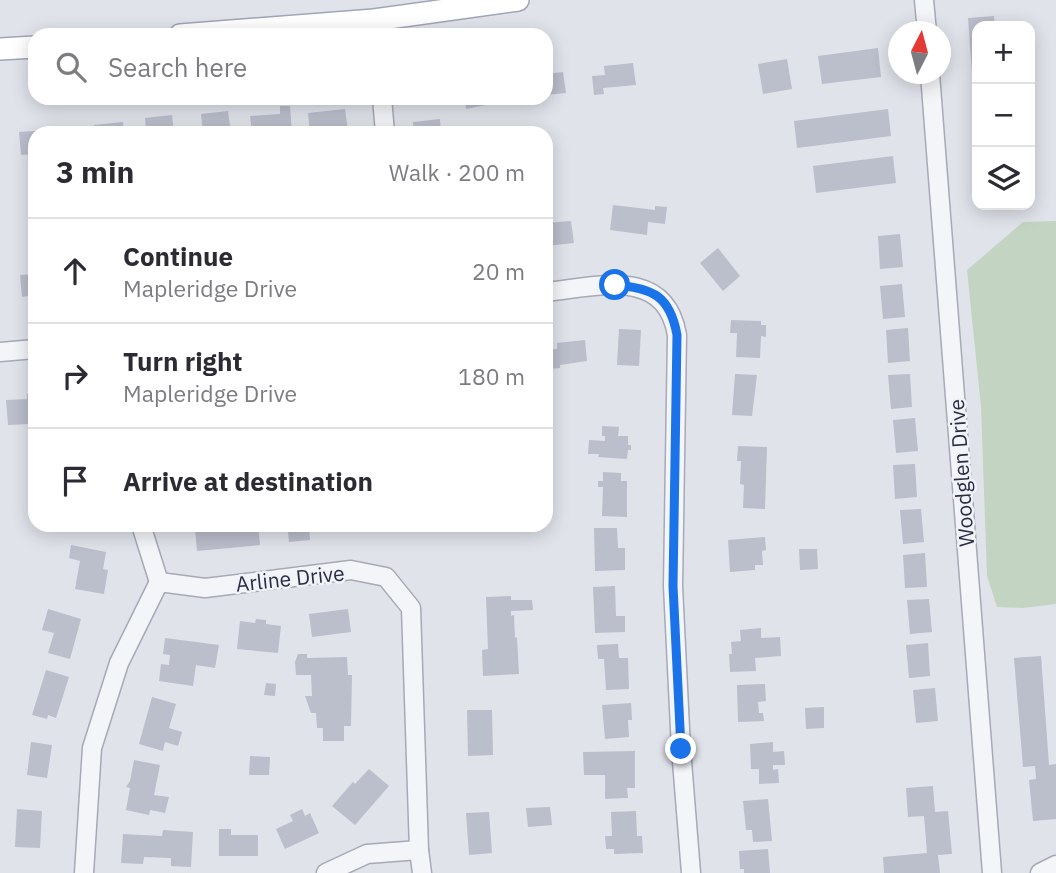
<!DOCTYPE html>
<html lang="en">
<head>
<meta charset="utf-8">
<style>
  :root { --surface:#fff; --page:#f2f2f3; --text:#2b2b33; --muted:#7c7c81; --line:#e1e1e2 }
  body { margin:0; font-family:"IBM Plex Sans",sans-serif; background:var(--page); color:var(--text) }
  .controls { position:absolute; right:21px; top:21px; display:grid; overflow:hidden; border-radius:14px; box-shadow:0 4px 18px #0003 }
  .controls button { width:63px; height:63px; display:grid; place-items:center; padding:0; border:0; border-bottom:2px solid var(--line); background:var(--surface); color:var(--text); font:35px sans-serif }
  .compass { position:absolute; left:888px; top:21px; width:63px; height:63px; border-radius:50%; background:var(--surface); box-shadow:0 4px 18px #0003; rotate:6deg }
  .stop { position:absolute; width:21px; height:21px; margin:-16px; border:5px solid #1a73e8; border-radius:50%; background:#fff }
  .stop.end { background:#1a73e8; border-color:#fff; box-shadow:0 2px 7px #0008 }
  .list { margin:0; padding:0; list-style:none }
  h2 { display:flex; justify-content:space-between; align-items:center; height:91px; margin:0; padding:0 28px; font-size:30px }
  h2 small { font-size:23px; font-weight:400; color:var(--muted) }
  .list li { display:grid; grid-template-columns:46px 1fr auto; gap:21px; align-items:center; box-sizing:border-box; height:105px; padding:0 28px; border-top:2px solid var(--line) }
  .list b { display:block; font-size:26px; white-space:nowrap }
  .list p { margin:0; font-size:23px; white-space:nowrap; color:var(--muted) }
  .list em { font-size:23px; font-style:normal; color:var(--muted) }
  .icon { flex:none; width:38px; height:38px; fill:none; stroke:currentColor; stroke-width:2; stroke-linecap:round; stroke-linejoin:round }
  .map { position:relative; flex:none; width:1056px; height:873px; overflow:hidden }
  .search { position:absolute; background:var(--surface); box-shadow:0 4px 18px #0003; left:28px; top:28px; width:525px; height:77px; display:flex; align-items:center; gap:18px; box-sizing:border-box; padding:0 24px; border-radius:21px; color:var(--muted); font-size:26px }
  .panel { position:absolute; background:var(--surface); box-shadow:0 4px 18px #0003; left:28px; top:126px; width:525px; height:406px; border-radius:21px }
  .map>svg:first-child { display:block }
  .green { fill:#c3d5c2 }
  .building { fill:#bbbecb }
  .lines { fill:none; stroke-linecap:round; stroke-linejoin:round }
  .minor-casing { stroke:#a6a9b6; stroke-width:21 }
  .major-casing { stroke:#a0a5b7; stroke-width:24 }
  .minor { stroke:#f4f5f9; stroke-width:18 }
  .major { stroke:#fff; stroke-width:21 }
  .route { stroke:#1a73e8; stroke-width:9 }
  .labels { text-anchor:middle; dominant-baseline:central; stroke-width:5; stroke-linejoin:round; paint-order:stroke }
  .street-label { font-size:21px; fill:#282d44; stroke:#f1f3f8 }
</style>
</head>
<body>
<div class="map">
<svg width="1056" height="873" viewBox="0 0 1056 873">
  <rect width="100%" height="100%" fill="#e1e3eb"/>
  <polygon class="green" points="1056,221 1056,604 1023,608 997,607 987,576 981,407 967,270 1023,222"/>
  <g class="building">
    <polygon points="994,16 995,26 977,26 977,101 974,101 968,18"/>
    <polygon points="878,48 881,77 822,84 818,56"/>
    <polygon points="787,59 792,89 763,94 758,64"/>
    <polygon points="633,63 636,85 603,88 604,94 594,95 592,76 605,75 604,66"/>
    <polygon points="563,72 566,93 546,95 546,74"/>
    <polygon points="465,98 510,98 511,100 466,109"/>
    <polygon points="280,106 290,106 292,133 252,133 250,116 280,114"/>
    <polygon points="345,109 348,131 310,133 308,113"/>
    <polygon points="888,109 891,136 797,148 794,121"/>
    <polygon points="228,111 231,133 203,133 201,114"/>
    <polygon points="172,115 174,133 146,133 145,118"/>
    <polygon points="440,119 441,133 414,133 413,122"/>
    <polygon points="123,122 124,133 80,133 80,129 94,128 94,125"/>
    <polygon points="48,130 48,133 35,133 35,154 21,155 19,132"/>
    <polygon points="893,156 896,183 816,193 813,166"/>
    <polygon points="613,205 655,210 655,206 667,207 665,224 648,222 647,235 610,230"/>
    <polygon points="571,221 574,243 546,246 546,223"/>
    <polygon points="900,234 903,267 880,269 878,236"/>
    <polygon points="718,248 740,276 723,291 700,263"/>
    <polygon points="35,274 35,295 22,297 20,275"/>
    <polygon points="902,284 905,317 883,319 880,286"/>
    <polygon points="731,320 761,321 761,325 766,325 766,337 761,336 760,358 736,357 737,333 730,333"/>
    <polygon points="908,328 910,361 888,363 886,330"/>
    <polygon points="619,329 641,330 639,366 617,365"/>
    <polygon points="585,340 587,361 560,365 560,368 550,369 548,350 557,349 557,343"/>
    <polygon points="735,374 757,375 752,416 732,415"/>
    <polygon points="910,374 912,407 891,409 888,375"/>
    <polygon points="35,393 35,431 32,432 31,424 8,425 6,400 27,399 27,394"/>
    <polygon points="915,418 918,451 896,453 893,420"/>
    <polygon points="602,426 619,427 618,436 628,436 628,445 631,445 631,450 628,450 627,459 598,457 599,454 588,454 589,440 605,441 605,436 602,436"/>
    <polygon points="738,446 767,447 765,509 743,508 744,485 740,484 741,461 737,461"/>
    <polygon points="915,464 917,497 895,499 893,465"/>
    <polygon points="603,472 621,473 621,481 627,481 627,517 602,516 603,487 598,487 598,481 603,481"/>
    <polygon points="921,509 924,542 903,544 900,510"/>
    <polygon points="238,525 258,525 260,545 197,551 195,529"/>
    <polygon points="287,525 309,525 310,540 289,542"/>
    <polygon points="594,528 617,528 618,548 625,548 625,570 595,571"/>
    <polygon points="765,537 766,550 762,551 763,565 755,565 755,570 730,572 728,540"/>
    <polygon points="71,545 106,552 103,569 108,570 104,594 75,589 80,561 69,558"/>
    <polygon points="799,549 817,549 818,569 800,570"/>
    <polygon points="925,553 927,587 905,588 903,555"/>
    <polygon points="615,586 616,616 625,616 625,632 595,633 593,587"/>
    <polygon points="511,596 511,600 532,600 533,610 511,611 511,616 514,615 515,638 517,637 519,674 483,676 482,650 488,649 486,597"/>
    <polygon points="929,599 932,632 910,634 907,600"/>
    <polygon points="48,609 81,619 70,659 48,653 54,633 42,630"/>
    <polygon points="348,609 351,632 312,637 309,614"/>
    <polygon points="256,619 266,620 266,624 281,626 278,653 237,649 240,621 255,623"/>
    <polygon points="761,628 761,638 780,637 781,656 755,658 756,671 730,672 729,654 732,654 731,642 741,641 740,630"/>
    <polygon points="165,638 219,645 215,668 196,665 193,686 159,681 161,664 169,665 170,655 163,654"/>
    <polygon points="928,643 930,676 909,678 906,645"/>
    <polygon points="618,644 619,658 628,658 629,689 606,690 604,659 598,659 597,645"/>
    <polygon points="298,654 307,654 307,658 347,657 348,675 352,675 351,726 344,726 344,741 323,741 323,728 317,728 316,713 311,713 305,696 312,696 311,675 296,675 295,662"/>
    <polygon points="1041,656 1049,765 1056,764 1056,819 1033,821 1029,780 1036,779 1035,766 1023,767 1014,658"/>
    <polygon points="46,670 69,677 56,718 48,715 47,719 32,715"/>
    <polygon points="266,683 276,684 275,696 264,695"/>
    <polygon points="765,684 766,701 758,702 759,713 763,713 764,721 738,722 737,685"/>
    <polygon points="935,688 938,721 916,723 913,690"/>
    <polygon points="152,697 176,704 169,728 182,732 178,746 165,742 163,751 139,744"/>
    <polygon points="631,703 632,720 628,720 629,737 605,739 602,705"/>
    <polygon points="824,707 824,728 806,729 805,708"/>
    <polygon points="467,710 492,710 493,755 468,756"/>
    <polygon points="31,742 52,745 47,778 27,775"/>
    <polygon points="773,742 773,752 784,751 785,765 773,765 773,770 778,769 779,783 759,784 759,769 751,769 750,744"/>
    <polygon points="635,751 635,788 627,788 628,798 605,799 605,775 584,775 583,752"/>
    <polygon points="250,756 270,757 269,775 249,775"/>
    <polygon points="134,760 160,765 154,795 169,797 165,813 150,810 149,815 126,810 130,788 126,787 130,781"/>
    <polygon points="369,769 389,786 355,825 332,806 353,782 355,784"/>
    <polygon points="933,786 935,812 948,811 952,854 938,855 940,873 884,873 883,857 927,853 924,816 908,817 906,788"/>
    <polygon points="768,799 772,841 753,842 752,830 746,830 743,801"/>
    <polygon points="550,807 552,825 528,827 526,808"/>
    <polygon points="17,809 42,811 40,848 15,847"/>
    <polygon points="302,809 305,816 310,813 319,833 285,849 276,829 293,821 290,815"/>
    <polygon points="636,811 637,836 642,836 643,853 614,854 614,849 606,849 605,836 612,836 611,812"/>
    <polygon points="489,812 492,853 469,855 466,813"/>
    <polygon points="219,829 231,829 231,835 258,835 258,856 219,856"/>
    <polygon points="163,830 193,832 191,867 171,866 171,858 144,857 143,864 121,863 123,834 162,836"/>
    <polygon points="768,849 770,873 744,873 744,869 740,869 739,851"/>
  </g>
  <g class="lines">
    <defs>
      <g id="minor">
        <polyline points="924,0 927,32"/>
        <polyline points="930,74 992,873"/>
        <polyline points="382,98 385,133"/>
        <path d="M546,292C597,287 665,266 677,335L673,586L681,749L691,873"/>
        <polyline points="0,352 35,349"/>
        <polyline points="141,525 159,582"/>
        <polyline points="159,582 205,588 351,570 386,577 411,608 419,850 422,873"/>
        <polyline points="84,873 92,748 119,663 159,582"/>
        <polyline points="326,873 367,854 419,850"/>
        <polyline points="1040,873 1056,865"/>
      </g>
      <g id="major">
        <polyline points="180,35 374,20 518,0"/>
        <polyline points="0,49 35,47"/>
      </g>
    </defs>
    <use href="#minor" class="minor-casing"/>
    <use href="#major" class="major-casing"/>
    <use href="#minor" class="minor"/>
    <use href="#major" class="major"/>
  </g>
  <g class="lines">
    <path class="route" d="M615,285C653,288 670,296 677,335L673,586L681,749"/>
  </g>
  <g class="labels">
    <g class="street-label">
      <text transform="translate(961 473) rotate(-94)">Woodglen Drive</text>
      <text transform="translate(290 578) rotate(-6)">Arline Drive</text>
    </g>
  </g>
</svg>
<div class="controls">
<button>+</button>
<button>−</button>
<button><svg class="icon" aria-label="layers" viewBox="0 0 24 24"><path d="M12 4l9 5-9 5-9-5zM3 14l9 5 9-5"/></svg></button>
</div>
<svg class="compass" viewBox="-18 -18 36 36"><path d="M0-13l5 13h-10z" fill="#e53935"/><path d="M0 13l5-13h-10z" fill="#7c7c81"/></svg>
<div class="stop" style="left:615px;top:285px"></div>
<div class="stop end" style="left:681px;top:749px"></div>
<div class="search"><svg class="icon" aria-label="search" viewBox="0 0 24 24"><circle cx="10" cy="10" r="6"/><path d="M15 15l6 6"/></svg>Search here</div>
<section class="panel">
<h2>3 min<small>Walk · 200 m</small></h2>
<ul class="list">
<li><svg class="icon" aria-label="ahead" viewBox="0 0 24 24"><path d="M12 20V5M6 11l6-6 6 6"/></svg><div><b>Continue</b><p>Mapleridge Drive</p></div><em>20 m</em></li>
<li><svg class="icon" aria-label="right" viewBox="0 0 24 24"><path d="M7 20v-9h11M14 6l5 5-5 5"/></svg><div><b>Turn right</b><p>Mapleridge Drive</p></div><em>180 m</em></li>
<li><svg class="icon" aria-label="arrive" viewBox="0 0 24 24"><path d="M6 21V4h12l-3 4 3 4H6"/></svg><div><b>Arrive at destination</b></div></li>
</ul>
</section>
</div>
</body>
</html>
